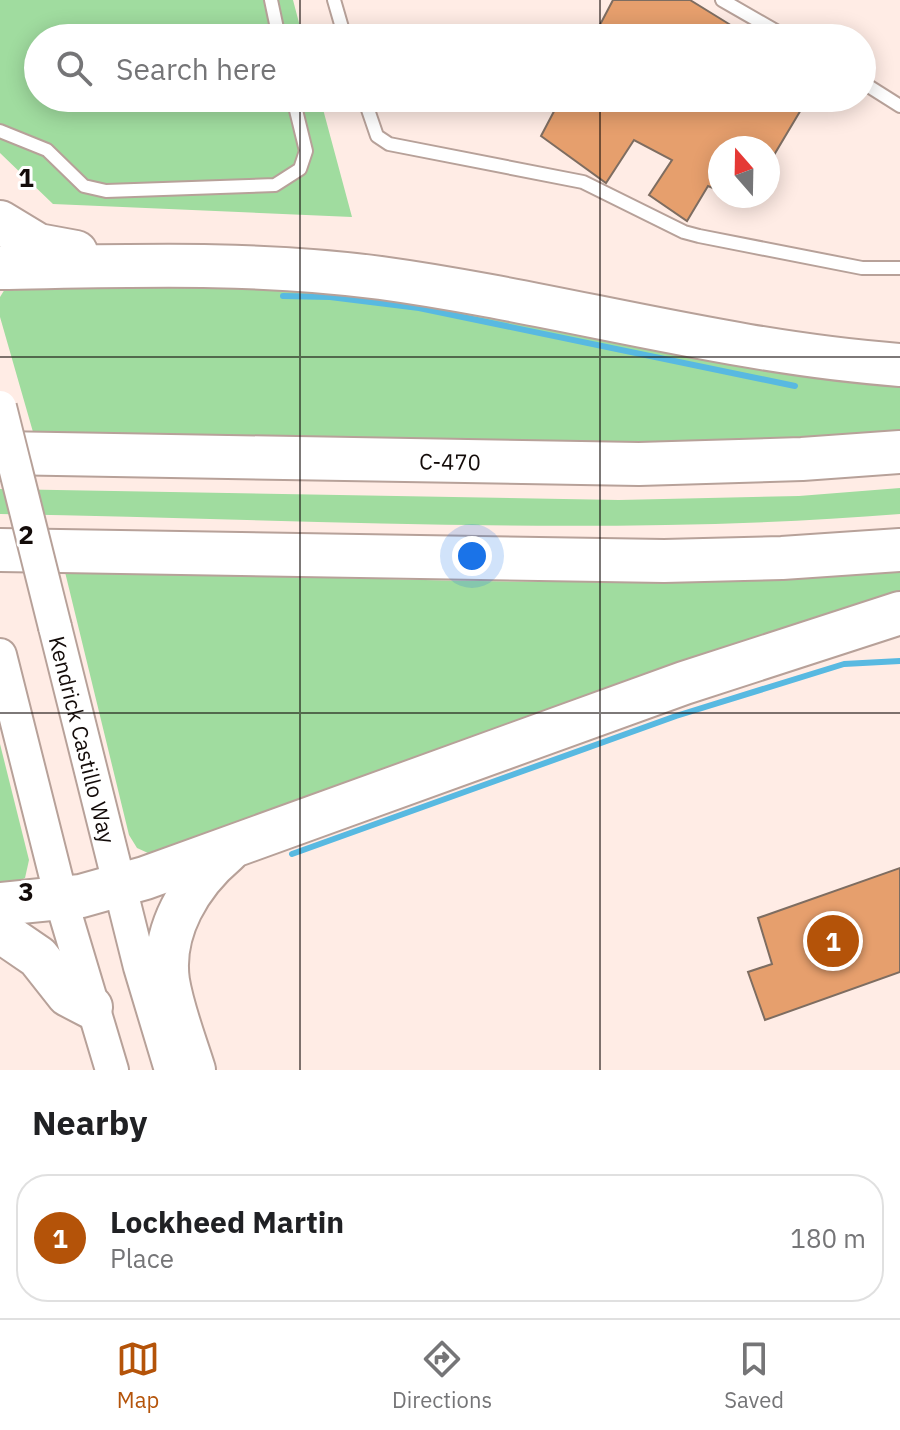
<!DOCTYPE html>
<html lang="en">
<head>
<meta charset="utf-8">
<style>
  :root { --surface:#fff; --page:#f6f6f6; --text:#202124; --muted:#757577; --line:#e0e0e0; --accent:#b45309 }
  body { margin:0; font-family:"IBM Plex Sans",sans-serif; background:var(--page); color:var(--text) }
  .compass { position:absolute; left:708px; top:136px; width:72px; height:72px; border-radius:50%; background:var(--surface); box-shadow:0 4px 20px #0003; rotate:340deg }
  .you { position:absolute; left:472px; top:556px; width:28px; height:28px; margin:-20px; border:6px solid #fff; border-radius:50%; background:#1a73e8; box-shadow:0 0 0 12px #1a73e833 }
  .badge { display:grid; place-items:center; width:52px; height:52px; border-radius:50%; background:var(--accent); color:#fff; font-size:26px; font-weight:700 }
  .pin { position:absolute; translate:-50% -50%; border:4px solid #fff; box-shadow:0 2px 8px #0006 }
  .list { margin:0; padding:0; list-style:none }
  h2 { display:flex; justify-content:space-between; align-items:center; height:104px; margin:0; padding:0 32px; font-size:34px }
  h2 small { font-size:26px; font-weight:400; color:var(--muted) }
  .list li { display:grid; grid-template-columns:52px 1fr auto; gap:24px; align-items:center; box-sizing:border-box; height:128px; margin:0 16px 16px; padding:0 16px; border:2px solid var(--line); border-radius:32px }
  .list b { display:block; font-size:30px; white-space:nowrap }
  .list p { margin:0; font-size:26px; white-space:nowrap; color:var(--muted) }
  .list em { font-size:26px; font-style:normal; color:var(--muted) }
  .icon { flex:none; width:44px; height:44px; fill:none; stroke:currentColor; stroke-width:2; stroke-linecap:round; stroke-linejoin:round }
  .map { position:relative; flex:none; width:900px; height:1070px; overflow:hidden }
  .search { position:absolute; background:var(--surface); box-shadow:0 4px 20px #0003; left:24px; right:24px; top:24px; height:88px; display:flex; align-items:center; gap:20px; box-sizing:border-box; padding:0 28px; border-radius:44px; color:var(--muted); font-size:30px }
  .sheet { height:248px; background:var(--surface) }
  nav { display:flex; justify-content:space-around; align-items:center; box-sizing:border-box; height:112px; border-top:2px solid var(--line); background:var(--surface); font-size:22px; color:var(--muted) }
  nav a { display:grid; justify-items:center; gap:4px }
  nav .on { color:var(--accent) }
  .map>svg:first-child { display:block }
  .green { fill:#a0dc9f }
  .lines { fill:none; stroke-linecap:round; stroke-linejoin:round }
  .stream { stroke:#58b9e1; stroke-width:6 }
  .building { fill:#e69f6d; stroke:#7e6d61; stroke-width:2 }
  .lane-casing { stroke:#b7a199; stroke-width:16 }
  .secondary-casing { stroke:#b7a199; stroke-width:36 }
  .highway-casing { stroke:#b7a199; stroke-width:46 }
  .lane { stroke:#fff; stroke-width:12 }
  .secondary { stroke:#fff; stroke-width:32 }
  .highway { stroke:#fff; stroke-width:42 }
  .secondary-bridge-casing { stroke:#b7a199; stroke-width:36; stroke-linecap:butt }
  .secondary-bridge { stroke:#fff; stroke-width:32 }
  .grid { fill:none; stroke:#130b09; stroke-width:2; stroke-opacity:0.55 }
  .labels { text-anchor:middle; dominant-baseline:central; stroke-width:6; stroke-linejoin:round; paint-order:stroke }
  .street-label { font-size:22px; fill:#130b09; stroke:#fff }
  .grid-label { font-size:26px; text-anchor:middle; font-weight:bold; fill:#130b09; stroke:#fff; stroke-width:6; stroke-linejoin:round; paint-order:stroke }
</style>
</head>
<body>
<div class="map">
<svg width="900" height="1070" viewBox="0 0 900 1070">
  <rect width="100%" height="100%" fill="#ffece5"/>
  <g class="green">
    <polygon points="0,0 293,0 303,38 38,38 38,98 320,98 352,217 53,204 0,153"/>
    <polygon points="3,283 320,286 900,380 900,431 773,440 670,443 33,432 0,317 0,297 5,289"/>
    <path d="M900,488V514C602,538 298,519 0,514V489L619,500L799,496Z"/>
    <path d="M900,570V601L151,859L148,853L137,848L129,835L65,572C343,575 623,594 900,570Z"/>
    <polygon points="0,744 29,860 25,878 0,890"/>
  </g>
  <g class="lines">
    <g class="stream">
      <polyline points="283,296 330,297 419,308 795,386"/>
      <polyline points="292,854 676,716 844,664 900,661"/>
    </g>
  </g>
  <g class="building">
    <polygon points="613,0 690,0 742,32 739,38 593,38"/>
    <polygon points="561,98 808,98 768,165 768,148 720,148 720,191 708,186 687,221 649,195 672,160 634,140 606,183 541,136"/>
    <polygon points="900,868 900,972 765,1020 748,972 772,964 758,918"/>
  </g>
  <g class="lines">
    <defs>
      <g id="lane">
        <polyline points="271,0 279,38"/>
        <polyline points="334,0 345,38"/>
        <polyline points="722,0 788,38"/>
        <polyline points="862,82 900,106"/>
        <polyline points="364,98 377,136 389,144 583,182 684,232 699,236 862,268 900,268"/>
        <polyline points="0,131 47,150 84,186 106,191 275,185 300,169 306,151 293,98"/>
      </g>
      <g id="secondary">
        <path id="s1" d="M55,627L140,967L171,1070"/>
        <polyline points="0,655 65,913 112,1070"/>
      </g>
      <g id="highway">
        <polyline points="0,222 38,245 76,252"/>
        <path d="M0,268C127,266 255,261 381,278C555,302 725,352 900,365"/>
        <path id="s2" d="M0,453L639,464L802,459L900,452"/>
        <polyline points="0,550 664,561 782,558 900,550"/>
        <polyline points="0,904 81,896 145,878 684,683 900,613"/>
        <polyline points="0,931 38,957 68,995 91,1007"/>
        <path d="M194,1070C185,1041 173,1011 168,981C161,931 190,883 227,852"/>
      </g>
    </defs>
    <use href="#lane" class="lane-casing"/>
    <use href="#secondary" class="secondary-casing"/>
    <use href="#highway" class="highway-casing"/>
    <use href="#lane" class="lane"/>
    <use href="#secondary" class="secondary"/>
    <use href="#highway" class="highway"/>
    <defs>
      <polyline id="secondary-bridge" points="0,407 55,627"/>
    </defs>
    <use href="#secondary-bridge" class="secondary-bridge-casing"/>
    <use href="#secondary-bridge" class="secondary-bridge"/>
  </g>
  <path class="grid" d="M300,0V38M600,0V38M300,98V1070M600,98V1070M0,357H900M0,713H900"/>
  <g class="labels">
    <g class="street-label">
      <text stroke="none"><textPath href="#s2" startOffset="450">C-470</textPath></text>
      <text stroke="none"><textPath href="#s1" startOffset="116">Kendrick Castillo Way</textPath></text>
    </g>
  </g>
  <g class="grid-label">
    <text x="26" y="187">1</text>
    <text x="26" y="544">2</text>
    <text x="26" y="901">3</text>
  </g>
</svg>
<svg class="compass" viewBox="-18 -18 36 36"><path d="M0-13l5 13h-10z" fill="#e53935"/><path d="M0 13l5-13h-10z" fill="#757577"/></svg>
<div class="you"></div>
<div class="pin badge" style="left:833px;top:941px">1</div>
<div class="search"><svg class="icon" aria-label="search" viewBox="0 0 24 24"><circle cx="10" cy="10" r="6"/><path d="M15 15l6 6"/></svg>Search here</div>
</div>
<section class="sheet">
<h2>Nearby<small></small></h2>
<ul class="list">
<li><span class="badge">1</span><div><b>Lockheed Martin</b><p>Place</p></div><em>180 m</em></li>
</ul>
</section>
<nav>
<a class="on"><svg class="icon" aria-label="map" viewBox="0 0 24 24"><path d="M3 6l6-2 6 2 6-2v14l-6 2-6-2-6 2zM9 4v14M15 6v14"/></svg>Map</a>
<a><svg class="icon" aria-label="directions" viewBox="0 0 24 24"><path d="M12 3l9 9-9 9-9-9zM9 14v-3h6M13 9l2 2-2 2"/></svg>Directions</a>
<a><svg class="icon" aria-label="saved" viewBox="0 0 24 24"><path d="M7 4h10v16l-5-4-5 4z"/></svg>Saved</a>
</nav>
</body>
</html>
